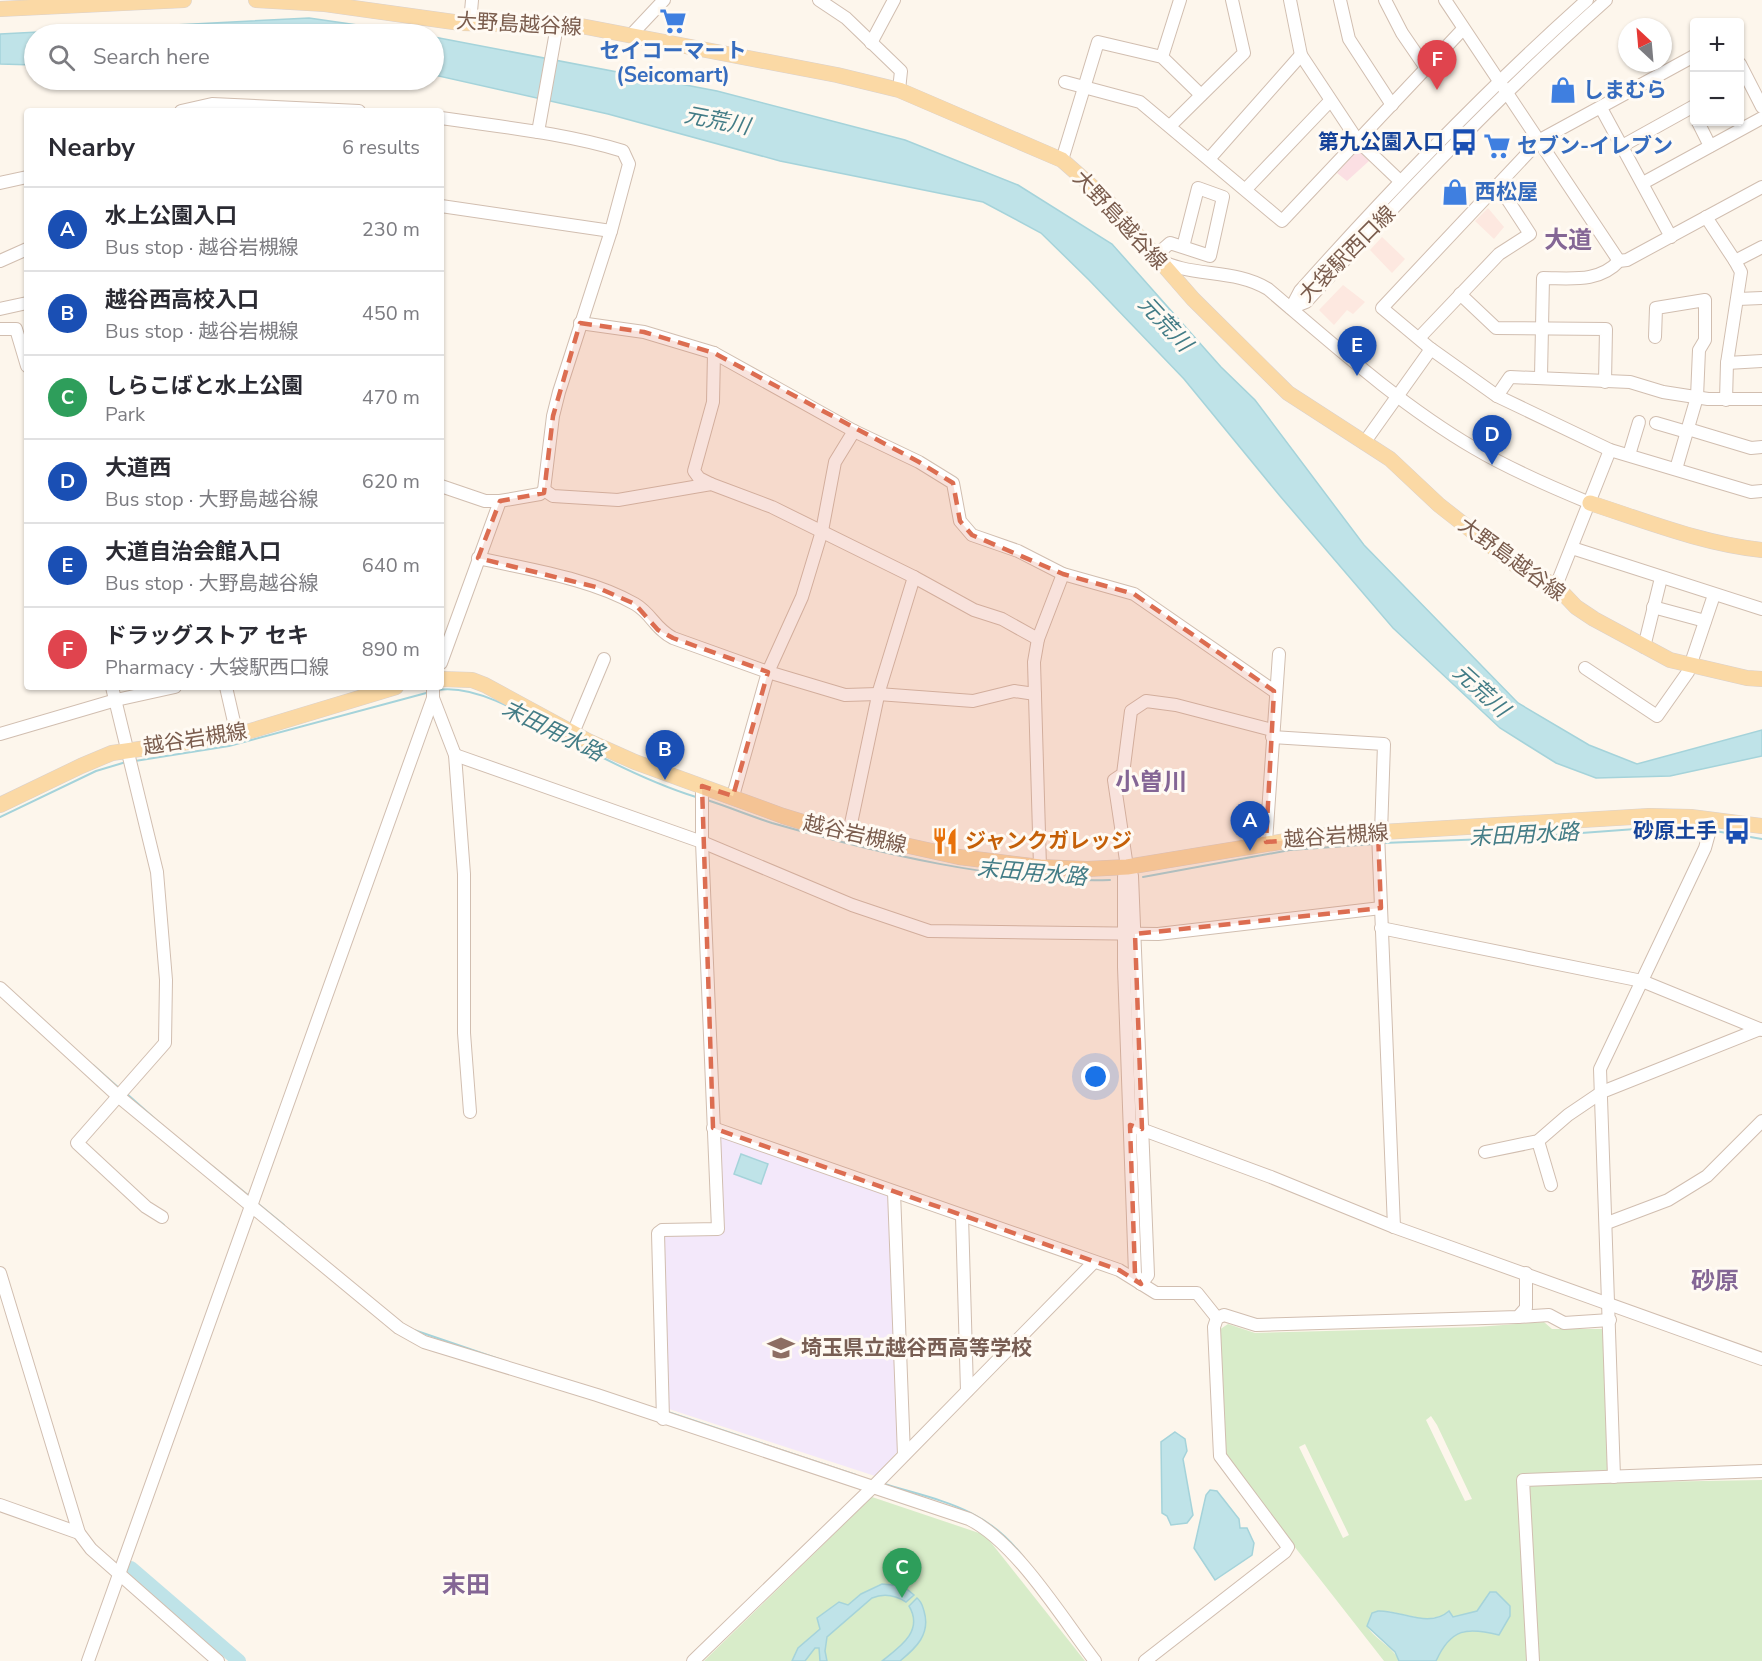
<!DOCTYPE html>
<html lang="en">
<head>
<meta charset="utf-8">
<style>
  :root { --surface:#fff; --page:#f2f2f3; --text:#2b2b33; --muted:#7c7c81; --line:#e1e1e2; --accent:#db2777 }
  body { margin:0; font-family:"Nunito Sans","Noto Sans JP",sans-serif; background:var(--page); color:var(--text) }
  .controls { position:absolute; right:18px; top:18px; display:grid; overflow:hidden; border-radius:6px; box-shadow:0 2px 4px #0004 }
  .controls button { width:54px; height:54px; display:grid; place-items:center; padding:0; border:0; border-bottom:2px solid var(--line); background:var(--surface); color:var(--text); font:30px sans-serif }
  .compass { position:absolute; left:1618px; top:18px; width:54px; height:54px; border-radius:50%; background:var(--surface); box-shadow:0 2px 4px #0004; rotate:334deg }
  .you { position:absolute; left:1096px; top:1077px; width:21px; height:21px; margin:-15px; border:4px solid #fff; border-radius:50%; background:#1a73e8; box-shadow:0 0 0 9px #1a73e833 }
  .badge { display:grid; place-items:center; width:39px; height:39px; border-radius:50%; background:var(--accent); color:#fff; font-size:20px; font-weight:700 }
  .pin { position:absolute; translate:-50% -50px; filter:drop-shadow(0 2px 3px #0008) }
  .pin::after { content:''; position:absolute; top:32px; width:21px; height:18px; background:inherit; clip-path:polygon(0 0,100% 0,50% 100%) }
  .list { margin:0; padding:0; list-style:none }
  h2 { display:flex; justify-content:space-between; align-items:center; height:78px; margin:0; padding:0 24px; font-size:26px }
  h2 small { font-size:20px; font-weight:400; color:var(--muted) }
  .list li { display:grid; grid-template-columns:39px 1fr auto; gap:18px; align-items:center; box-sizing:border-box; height:84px; padding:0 24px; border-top:2px solid var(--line) }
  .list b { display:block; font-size:22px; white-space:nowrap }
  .list p { margin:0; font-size:20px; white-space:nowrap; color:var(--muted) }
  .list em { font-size:20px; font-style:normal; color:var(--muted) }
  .icon { flex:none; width:33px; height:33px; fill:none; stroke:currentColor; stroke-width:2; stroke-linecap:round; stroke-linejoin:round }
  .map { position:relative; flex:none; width:1762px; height:1661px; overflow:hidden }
  .search { position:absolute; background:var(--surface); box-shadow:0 2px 4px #0004; left:24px; top:24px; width:420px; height:66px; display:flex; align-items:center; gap:15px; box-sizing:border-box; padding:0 21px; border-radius:33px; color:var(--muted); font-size:22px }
  .panel { position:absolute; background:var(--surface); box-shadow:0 2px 4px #0004; left:24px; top:108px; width:420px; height:582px; border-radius:6px }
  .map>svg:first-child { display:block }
  .commercial { fill:#fde8e0 }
  .education { fill:#f3e8fa }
  .medical { fill:#fbdfe3 }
  .green { fill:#d8ecc9; fill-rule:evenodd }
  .water { fill:#bfe3e8; stroke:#a5d3da; stroke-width:1.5 }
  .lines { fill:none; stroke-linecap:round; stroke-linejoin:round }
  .stream { stroke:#a5d3da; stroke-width:2 }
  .river { stroke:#bfe3e8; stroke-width:14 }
  .minor-casing { stroke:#d1beb0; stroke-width:14 }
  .major-casing { stroke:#dad1cd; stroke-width:16 }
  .minor { stroke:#fff; stroke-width:12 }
  .major { stroke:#fbd9a5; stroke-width:15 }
  .marked { fill:#dc6d51; fill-opacity:0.2; stroke:#dc6d51; stroke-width:4.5; stroke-dasharray:12 8; stroke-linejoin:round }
  .labels { text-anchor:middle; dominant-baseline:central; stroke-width:6; stroke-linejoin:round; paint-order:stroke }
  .street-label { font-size:21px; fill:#7a5c4d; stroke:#fffaf3 }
  .shop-label { font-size:21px; font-weight:bold; fill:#366cbe; stroke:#fffaf3; text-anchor:start }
  .transit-label { font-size:21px; font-weight:bold; fill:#164399; stroke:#fffaf3; text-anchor:end }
  .food-label { font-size:21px; font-weight:bold; fill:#c56008; stroke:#fffaf3; text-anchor:start }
  .education-label { font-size:21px; font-weight:bold; fill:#785e54; stroke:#fffaf3; text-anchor:start }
  .water-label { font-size:22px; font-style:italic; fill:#437c86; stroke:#fffaf3 }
  .quarter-label { font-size:24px; font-weight:bold; fill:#846695; stroke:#fffaf3 }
</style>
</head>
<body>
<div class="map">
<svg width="1762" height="1661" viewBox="0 0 1762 1661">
  <rect width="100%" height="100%" fill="#fdf6ec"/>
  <g class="commercial">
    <polygon points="1488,208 1504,227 1494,239 1475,221"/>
    <polygon points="1382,237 1405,259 1392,273 1370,250"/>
    <polygon points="1343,285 1365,302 1353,314 1347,310 1334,325 1319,310"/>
  </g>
  <polygon class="education" points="723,1135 887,1194 890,1200 899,1450 875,1476 669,1409 661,1238 666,1234 721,1233 718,1137"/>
  <polygon class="medical" points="1358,150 1369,161 1347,181 1337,173"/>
  <g class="green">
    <path d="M1544,1322L1552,1329H1603L1608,1470L1604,1475L1519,1477L1528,1661H1436C1450,1628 1468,1627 1499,1635L1510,1616L1490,1592L1477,1611L1453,1617L1449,1611L1443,1616L1425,1619L1387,1611L1369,1621L1367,1626C1376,1641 1392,1645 1399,1661H1384L1222,1454L1219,1330L1228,1324L1255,1333L1477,1327ZM1431,1416L1437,1425L1472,1499L1465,1501L1426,1420ZM1305,1444L1349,1535L1343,1538L1299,1447Z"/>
    <polygon points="1762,1480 1762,1661 1539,1661 1529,1484"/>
    <polygon points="872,1497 985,1535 1085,1661 704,1661"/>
  </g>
  <g class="water">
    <polygon points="309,18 420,34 34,34 34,65 0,64 0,34"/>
    <polygon points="434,37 717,91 905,140 1018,185 1112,244 1221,367 1255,400 1364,545 1518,703 1589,745 1637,764 1762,730 1762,756 1670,776 1596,778 1556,763 1500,728 1393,628 1280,496 1184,379 1089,280 1041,233 983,202 780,161 608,114 434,75"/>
    <polygon points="741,1154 768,1164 761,1184 734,1174"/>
    <polygon points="1175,1432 1185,1439 1187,1451 1183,1459 1193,1515 1187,1523 1171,1525 1167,1516 1162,1513 1161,1442"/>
    <polygon points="1210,1490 1217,1491 1239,1519 1240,1528 1247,1528 1254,1543 1252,1555 1215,1580 1194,1548 1206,1495"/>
    <path d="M882,1584L903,1586L914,1595L906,1602C895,1595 884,1593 872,1598L827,1637L825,1651L827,1661H820L819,1648H815L805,1661H792L798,1648L820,1629L817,1618L839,1602L848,1605L861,1594Z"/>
    <path d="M1490,1592H1496L1510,1606V1616L1499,1635C1467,1627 1451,1628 1436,1661H1399L1395,1652L1367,1626L1372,1613L1378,1611C1401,1610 1429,1629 1449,1611L1453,1617L1477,1611Z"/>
    <path d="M917,1598C922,1602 922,1605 924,1611C931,1634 916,1648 900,1661H882C900,1647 924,1631 909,1606Z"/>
  </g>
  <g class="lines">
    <g class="stream">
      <path d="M438,690C483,683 543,727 582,747C618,766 657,785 696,797"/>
      <polyline points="135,761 229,746 430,692"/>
      <path d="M707,800C729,807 750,816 772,823C877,853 1001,883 1110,880"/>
      <polyline points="0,817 96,771 126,762"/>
      <polyline points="1715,831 1762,839"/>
      <polyline points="1383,843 1513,838 1676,826 1707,830"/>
      <polyline points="1143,877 1290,850 1374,844"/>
      <polyline points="93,1065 120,1089"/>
      <polyline points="127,1094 163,1126"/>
      <polyline points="212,1166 249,1196"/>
      <polyline points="256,1202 284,1225"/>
      <polyline points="414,1330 502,1360"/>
      <polyline points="668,1412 856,1475"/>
      <path d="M881,1483C939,1501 985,1506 1024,1558"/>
    </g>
    <polyline class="river" points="131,1568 239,1661"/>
    <defs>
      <g id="minor">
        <polyline points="819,0 846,18 901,71 899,90"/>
        <polyline points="1290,0 1301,55 1358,141 1400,181"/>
        <polyline points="1340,0 1349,39 1392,105"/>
        <polyline points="1385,0 1402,33 1426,68"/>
        <polyline points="1445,0 1619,261"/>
        <polyline points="470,23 472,0"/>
        <polyline points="632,34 664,0"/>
        <polyline points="871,43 894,0"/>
        <polyline points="1694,56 1540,140 1382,308 1431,349 1497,396 1610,450 1751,492 1762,491"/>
        <polyline points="1162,57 1180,0"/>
        <polyline points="1740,64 1762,107"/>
        <polyline points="1065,82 1140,102 1282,221 1463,29"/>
        <polyline points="1601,108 1671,237"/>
        <polyline points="181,111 212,104 359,111"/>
        <path d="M441,118C501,127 564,133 623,151L629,164L611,231L559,392L553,416L544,490L540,494L500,501L441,663"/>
        <polyline points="1698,122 1710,146"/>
        <polyline points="1170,126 1244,53 1232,0"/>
        <polyline points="538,132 557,26"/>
        <polyline points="1622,146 1694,106"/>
        <polyline points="1209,159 1301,55"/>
        <polyline points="1062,160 1098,42 1162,57 1201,95"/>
        <polyline points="0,183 27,177"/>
        <polyline points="1643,183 1762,118"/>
        <polyline points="1246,189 1330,101"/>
        <polyline points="441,206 611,231"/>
        <polyline points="1706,217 1735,261 1762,247"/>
        <path d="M1183,247L1198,188L1223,197L1210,256L1170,243L1154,257C1189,279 1232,267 1268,289C1334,345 1399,404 1474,448C1511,470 1551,487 1590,503"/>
        <polyline points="0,261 27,249"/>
        <polyline points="1460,294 1496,328 1606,329 1605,382"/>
        <polyline points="1738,299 1762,298"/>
        <path d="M1291,308L1306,302C1402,197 1499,95 1606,0"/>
        <path d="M1291,308L1300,291C1391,189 1485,91 1587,0"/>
        <polyline points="0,309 27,303"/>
        <polyline points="580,323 644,332 714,353 854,431 919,462 953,483 960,521 972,535 1018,551 1063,574 1134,594 1274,691"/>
        <polyline points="0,329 16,329 27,366"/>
        <polyline points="1655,337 1656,308 1705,300 1705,340 1699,350 1697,397 1676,469"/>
        <polyline points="1419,338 1499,254 1530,234 1498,185"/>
        <polyline points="1727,363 1762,361"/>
        <path d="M1541,376L1543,278C1570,278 1599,283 1619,261L1627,260L1762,187"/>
        <polyline points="1497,396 1510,377 1630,382 1663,392 1708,399 1762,399"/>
        <polyline points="1726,400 1727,363 1741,272 1735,261"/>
        <polyline points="1656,423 1687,432"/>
        <polyline points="1688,429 1751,448 1762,447"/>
        <polyline points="1364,443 1431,349"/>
        <polyline points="1629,455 1639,422"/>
        <polyline points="711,484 699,478 694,471 713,402 714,353"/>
        <polyline points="441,486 485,501 500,501"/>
        <polyline points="544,490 553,496 618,500 711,484 772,507 914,577 974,610 1002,619 1038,639"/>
        <polyline points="1572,548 1762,609"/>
        <path d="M478,558C530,570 589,578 635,604C652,614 654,628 673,638L768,672L845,695L878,694L973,701L1014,691L1035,694"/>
        <polyline points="1556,586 1610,450"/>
        <polyline points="1653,607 1705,621"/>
        <polyline points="1644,647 1661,578"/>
        <polyline points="1585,668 1657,716 1688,672 1714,595"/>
        <polyline points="112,687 157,872 166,980 165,1043 77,1143 146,1207 162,1217"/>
        <polyline points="226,687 237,735"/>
        <polyline points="433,698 455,755 464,874 464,1033 470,1112"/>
        <polyline points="573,733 604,659"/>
        <polyline points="0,734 116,700 175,687"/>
        <polyline points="1272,737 1384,744 1381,833"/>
        <polyline points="455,755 702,842 852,905 929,931 1158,934 1381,908"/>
        <polyline points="733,796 768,672 802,597 822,531 835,462 854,431"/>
        <polyline points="849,833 879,691 914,577"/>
        <polyline points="1378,833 1394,1227"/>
        <polyline points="1266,842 1279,654"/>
        <polyline points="1040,867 1034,662 1038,639 1063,574"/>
        <polyline points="1127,868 1124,877 1124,967 1135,1274 1140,1283"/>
        <polyline points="1381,928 1642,981 1762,1030"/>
        <path d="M0,988L118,1096L399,1328L424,1342L597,1395L969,1519C1016,1542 1062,1618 1095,1661"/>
        <polyline points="1130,1125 1271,1177 1394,1227 1762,1359"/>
        <polyline points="713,1128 1119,1270 1156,1293 1197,1293 1217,1318"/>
        <polyline points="1538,1141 1551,1185"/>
        <polyline points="1485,1152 1538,1141 1568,1115 1602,1092 1760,1029"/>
        <polyline points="894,1192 904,1455"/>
        <polyline points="962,1216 967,1391"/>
        <polyline points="1607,1223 1668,1200 1707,1176 1762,1121"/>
        <polyline points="0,1273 79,1533 91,1549 218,1661"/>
        <polyline points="1141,1284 1148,1275 1132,876 1127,867 1114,780 1123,774 1131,711 1146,701 1176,705 1272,730"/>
        <polyline points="1518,1317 1549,1315 1564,1323 1610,1320"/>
        <polyline points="663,1419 658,1233 662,1230 718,1229 702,842 702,786"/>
        <polyline points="1614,1477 1600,1069 1705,848 1713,819"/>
        <polyline points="0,1505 79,1533"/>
        <polyline points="88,1661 433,698 433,687"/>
        <polyline points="693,1661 873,1487 1094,1262"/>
        <polyline points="1145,1661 1285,1552 1288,1547 1220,1456 1214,1327 1217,1318 1224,1315 1256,1325 1518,1317 1526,1308 1526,1273"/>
        <polyline points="1533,1661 1523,1480 1762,1471"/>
      </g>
      <g id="major">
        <polyline points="256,0 325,4 461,23 581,26 837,75 899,90 1062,160 1105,198 1193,299 1288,393 1390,459 1439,505 1518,567 1556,586 1576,607 1594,619 1670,660 1747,678 1762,679"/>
        <polyline points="0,9 184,0"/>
        <path d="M1590,503C1646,521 1703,544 1762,550"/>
        <polyline points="441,679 472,680 485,685 588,741 635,762 783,816 809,824 959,857 1040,867 1087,869 1127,867 1316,836 1649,816 1691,817 1762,826"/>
        <polyline points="0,805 81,766 112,753 237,735 396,687"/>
      </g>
    </defs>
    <use href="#minor" class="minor-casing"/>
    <use href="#major" class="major-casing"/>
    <use href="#minor" class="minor"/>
    <use href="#major" class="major"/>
  </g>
  <path class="marked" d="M580,323L644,332L714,353L919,462L953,483L960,521L972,535L1063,574L1134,594L1274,691L1266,842L1378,833L1381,908L1135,934L1142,1129L1130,1125L1135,1274L1141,1284L1119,1270L713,1128L702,786L733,796L768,672L673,638L658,630L635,604L596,587L478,558L500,501L544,493L553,416Z"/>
  <defs>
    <symbol id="supermarket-bare" viewBox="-9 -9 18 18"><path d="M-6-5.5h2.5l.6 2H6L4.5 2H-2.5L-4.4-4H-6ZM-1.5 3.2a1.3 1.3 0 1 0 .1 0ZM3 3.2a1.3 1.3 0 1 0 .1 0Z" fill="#3f7fe0" stroke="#fffaf3" stroke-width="2.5" paint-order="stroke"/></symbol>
    <symbol id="shop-bare" viewBox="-9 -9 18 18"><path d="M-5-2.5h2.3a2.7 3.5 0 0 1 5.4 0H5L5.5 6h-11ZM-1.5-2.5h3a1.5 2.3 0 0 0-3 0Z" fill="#3f7fe0" stroke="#fffaf3" stroke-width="2.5" paint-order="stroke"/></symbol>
    <symbol id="bus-bare" viewBox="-9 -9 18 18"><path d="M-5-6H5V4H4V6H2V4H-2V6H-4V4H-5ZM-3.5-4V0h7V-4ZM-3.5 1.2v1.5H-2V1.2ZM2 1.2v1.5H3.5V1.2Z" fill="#1a4fb4" stroke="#fffaf3" stroke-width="2.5" paint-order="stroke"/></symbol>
    <symbol id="restaurant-bare" viewBox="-9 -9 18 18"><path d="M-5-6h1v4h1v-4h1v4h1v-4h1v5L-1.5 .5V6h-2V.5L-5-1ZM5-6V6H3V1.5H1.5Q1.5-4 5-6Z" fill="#e8710a" stroke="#fffaf3" stroke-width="2.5" paint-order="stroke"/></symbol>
    <symbol id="school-bare" viewBox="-9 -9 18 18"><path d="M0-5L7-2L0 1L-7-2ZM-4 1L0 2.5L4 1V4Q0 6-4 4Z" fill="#8d6e63" stroke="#fffaf3" stroke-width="2.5" paint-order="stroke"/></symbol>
  </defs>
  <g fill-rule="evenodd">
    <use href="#supermarket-bare" x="654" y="2" width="38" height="38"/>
    <use href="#shop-bare" x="1544" y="71" width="38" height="38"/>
    <use href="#bus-bare" x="1445" y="123" width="38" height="38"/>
    <use href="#supermarket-bare" x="1478" y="127" width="38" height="38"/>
    <use href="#shop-bare" x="1436" y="173" width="38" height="38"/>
    <use href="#bus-bare" x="1718" y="812" width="38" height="38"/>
    <use href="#restaurant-bare" x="926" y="822" width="38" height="38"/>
    <use href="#school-bare" x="762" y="1329" width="38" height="38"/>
  </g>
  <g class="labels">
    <g class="street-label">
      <text transform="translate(519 24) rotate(3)">大野島越谷線</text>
      <text transform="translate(1120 220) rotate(47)">大野島越谷線</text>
      <text transform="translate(1347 254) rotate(-45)">大袋駅西口線</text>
      <text transform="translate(1512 559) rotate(36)">大野島越谷線</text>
      <text transform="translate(195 739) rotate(-9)">越谷岩槻線</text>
      <text transform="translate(855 834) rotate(13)">越谷岩槻線</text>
      <text transform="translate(1336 836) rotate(-4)">越谷岩槻線</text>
    </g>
    <g class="shop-label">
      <text x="673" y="51" text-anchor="middle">セイコーマート<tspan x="673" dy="24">(Seicomart)</tspan></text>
      <text x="1583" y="90">しまむら</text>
      <text x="1517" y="146">セブン-イレブン</text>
      <text x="1475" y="192">西松屋</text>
    </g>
    <g class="transit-label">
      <text x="1444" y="142">第九公園入口</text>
      <text x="1717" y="831">砂原土手</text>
    </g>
    <g class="food-label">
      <text x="965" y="841">ジャンクガレッジ</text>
    </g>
    <g class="education-label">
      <text x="801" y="1348">埼玉県立越谷西高等学校</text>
    </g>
    <g class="water-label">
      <text transform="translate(717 121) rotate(11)">元荒川</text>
      <text transform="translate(1165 324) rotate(47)">元荒川</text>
      <text transform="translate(1481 691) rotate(42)">元荒川</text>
      <text transform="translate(553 731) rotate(26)">末田用水路</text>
      <text transform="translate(1524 835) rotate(-3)">末田用水路</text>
      <text transform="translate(1032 873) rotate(5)">末田用水路</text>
    </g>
    <g class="quarter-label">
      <text x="1568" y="240">大道</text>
      <text x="1151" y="782">小曽川</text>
      <text x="1715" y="1281">砂原</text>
      <text x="466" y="1585">末田</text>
    </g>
  </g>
</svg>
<div class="controls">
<button>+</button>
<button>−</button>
</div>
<svg class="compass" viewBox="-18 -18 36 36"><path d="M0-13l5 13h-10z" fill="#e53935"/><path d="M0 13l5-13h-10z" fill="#7c7c81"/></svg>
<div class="you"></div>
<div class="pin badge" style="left:1250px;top:851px;background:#1a4fb4">A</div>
<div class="pin badge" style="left:665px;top:780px;background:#1a4fb4">B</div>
<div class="pin badge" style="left:902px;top:1598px;background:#2e9e5b">C</div>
<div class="pin badge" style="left:1492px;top:465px;background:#1a4fb4">D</div>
<div class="pin badge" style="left:1357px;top:376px;background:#1a4fb4">E</div>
<div class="pin badge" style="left:1437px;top:90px;background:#e0444e">F</div>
<div class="search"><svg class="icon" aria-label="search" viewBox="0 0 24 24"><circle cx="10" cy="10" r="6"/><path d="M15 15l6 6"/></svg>Search here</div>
<section class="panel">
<h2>Nearby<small>6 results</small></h2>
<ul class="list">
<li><span class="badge" style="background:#1a4fb4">A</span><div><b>水上公園入口</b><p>Bus stop · 越谷岩槻線</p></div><em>230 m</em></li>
<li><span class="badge" style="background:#1a4fb4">B</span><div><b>越谷西高校入口</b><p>Bus stop · 越谷岩槻線</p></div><em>450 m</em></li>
<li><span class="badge" style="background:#2e9e5b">C</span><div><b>しらこばと水上公園</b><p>Park</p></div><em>470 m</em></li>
<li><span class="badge" style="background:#1a4fb4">D</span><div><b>大道西</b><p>Bus stop · 大野島越谷線</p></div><em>620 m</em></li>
<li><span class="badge" style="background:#1a4fb4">E</span><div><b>大道自治会館入口</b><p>Bus stop · 大野島越谷線</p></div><em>640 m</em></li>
<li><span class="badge" style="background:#e0444e">F</span><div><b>ドラッグストア セキ</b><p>Pharmacy · 大袋駅西口線</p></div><em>890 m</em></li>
</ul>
</section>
</div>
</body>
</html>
